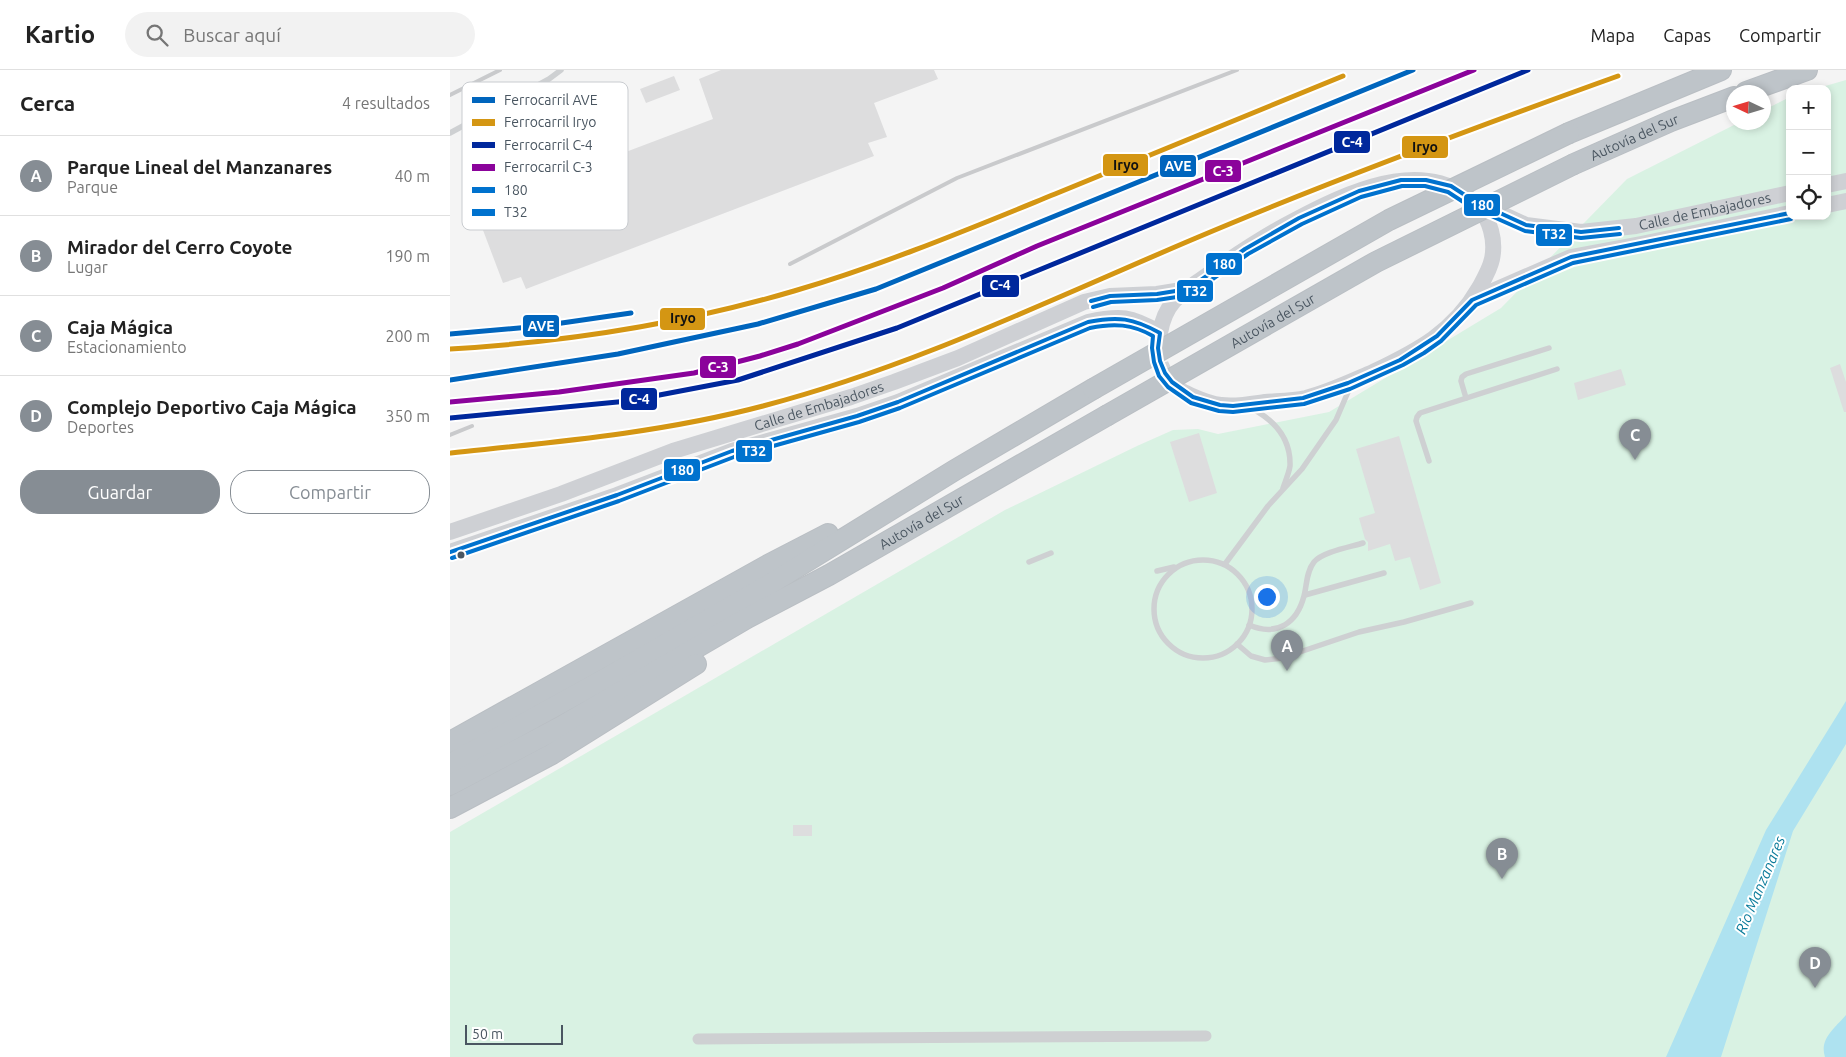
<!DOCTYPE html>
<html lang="es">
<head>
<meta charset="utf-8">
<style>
  :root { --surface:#fff; --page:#f2f2f2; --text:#222; --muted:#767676; --line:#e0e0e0; --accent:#868d94 }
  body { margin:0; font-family:Ubuntu,sans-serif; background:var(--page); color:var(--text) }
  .controls { position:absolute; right:15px; top:15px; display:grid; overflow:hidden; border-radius:10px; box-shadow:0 2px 8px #0003 }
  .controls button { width:45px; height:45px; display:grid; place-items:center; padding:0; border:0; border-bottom:1px solid var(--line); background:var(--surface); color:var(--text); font:25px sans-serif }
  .compass { position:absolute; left:1276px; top:15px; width:45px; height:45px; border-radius:50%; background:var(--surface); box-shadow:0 2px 8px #0003; rotate:274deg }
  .scale { position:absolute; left:15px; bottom:12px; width:98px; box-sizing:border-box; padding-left:5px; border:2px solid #4a5661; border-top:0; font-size:14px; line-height:18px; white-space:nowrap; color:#4a5661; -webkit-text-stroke:4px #fff; paint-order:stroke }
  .you { position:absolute; left:816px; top:526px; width:18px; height:18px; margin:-12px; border:4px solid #fff; border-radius:50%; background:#1a73e8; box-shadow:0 0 0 8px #1a73e833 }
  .badge { display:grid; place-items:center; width:32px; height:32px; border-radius:50%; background:var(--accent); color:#fff; font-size:16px; font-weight:700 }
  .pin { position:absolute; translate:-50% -41px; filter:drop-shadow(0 1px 2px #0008) }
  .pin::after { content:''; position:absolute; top:26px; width:18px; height:15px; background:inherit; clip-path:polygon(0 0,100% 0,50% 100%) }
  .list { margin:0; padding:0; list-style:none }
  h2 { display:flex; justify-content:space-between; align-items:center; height:65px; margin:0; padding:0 20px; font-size:21px }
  h2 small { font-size:16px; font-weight:400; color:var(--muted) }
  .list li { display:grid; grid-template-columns:32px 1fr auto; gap:15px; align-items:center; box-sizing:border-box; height:80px; padding:0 20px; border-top:1px solid var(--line) }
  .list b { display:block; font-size:19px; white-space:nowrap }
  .list p { margin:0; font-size:16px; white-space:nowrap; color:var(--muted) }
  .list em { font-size:16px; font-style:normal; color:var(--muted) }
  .actions { display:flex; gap:10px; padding:15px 20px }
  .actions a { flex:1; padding:11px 0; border:1px solid var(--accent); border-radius:20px; text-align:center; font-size:18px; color:var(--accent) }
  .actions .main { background:var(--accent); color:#fff }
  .icon { flex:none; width:28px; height:28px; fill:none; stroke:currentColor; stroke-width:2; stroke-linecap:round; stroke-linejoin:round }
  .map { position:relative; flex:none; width:1396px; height:987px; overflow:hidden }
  header { display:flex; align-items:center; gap:30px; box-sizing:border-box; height:70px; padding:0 25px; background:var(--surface); border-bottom:1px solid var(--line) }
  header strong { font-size:24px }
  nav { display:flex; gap:28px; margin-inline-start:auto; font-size:18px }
  .search { width:350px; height:45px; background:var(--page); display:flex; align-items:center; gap:12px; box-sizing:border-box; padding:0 18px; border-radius:28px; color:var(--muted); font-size:19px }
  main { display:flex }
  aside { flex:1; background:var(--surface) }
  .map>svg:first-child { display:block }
  .green { fill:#d9f2e3 }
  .water { fill:#aee2f0 }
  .building { fill:#ddddde }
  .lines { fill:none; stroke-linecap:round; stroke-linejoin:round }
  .secondary-tunnel { stroke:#d2d4d7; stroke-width:16; stroke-dasharray:16 8; stroke-linecap:butt }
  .highway-casing { stroke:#b9bec3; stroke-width:22 }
  .lane { stroke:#ced0d2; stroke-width:5.5 }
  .street { stroke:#ced0d2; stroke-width:11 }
  .secondary { stroke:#ced0d4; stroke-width:16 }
  .highway { stroke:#bec4c9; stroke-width:20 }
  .rail { stroke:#c9cacc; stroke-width:4 }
  .highway-bridge-casing { stroke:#b9bec3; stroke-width:22; stroke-linecap:butt }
  .highway-bridge { stroke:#bec4c9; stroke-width:20 }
  .bus-1-casing { stroke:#fff; stroke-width:8 }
  .bus-2-casing { stroke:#fff; stroke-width:8 }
  .bus-1 { stroke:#0072ce; stroke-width:4 }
  .bus-2 { stroke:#0072ce; stroke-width:4 }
  .rail-1-casing { stroke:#fff; stroke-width:9 }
  .rail-2-casing { stroke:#fff; stroke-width:9 }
  .rail-3-casing { stroke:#fff; stroke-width:9 }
  .rail-4-casing { stroke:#fff; stroke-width:9 }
  .rail-1 { stroke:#0065bd; stroke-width:5 }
  .rail-2 { stroke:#d49613; stroke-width:5 }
  .rail-3 { stroke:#00289c; stroke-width:5 }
  .rail-4 { stroke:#8b039b; stroke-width:5 }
  .bus-dot { fill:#4a5661; stroke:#fff; stroke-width:2 }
  .labels { text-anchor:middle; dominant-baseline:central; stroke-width:4; stroke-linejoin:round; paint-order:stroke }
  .street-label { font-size:14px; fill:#4a5661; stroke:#fff }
  .water-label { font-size:15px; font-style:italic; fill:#0c7c9b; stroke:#fff }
  .key { fill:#fff; stroke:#c9ccd0; stroke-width:1 }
  .key-label { font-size:14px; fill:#4a5661 }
  .line-badge { stroke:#fff; stroke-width:2 }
  .badge-label { font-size:14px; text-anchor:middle; font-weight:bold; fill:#fff }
  .pale-badge-label { font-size:14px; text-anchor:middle; font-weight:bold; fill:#111 }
</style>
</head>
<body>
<header>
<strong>Kartio</strong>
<div class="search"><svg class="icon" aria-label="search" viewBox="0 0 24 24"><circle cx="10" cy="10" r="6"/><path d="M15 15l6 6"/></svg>Buscar aquí</div>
<nav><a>Mapa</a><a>Capas</a><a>Compartir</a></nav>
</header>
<main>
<aside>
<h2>Cerca<small>4 resultados</small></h2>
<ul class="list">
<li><span class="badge">A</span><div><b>Parque Lineal del Manzanares</b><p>Parque</p></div><em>40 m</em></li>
<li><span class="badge">B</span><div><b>Mirador del Cerro Coyote</b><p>Lugar</p></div><em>190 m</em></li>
<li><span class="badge">C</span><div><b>Caja Mágica</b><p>Estacionamiento</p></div><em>200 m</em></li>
<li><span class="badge">D</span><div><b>Complejo Deportivo Caja Mágica</b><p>Deportes</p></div><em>350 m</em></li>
</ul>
<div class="actions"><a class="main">Guardar</a><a>Compartir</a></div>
</aside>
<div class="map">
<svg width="1396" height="987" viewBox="0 0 1396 987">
  <rect width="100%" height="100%" fill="#f4f4f4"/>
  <polygon class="green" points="1396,10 1396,987 0,987 0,762 555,440 687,376 723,360 748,359 768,364 879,342 1051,238 1177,109 1288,53 1314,52 1314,40 1340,27 1340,146 1377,146 1377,19 1365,19"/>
  <g class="water">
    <polygon points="1396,631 1396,674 1343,761 1271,987 1216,987 1316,760"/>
    <path d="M1396,945V987H1375C1369,969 1385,958 1396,945Z"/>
  </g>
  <g class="building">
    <polygon points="271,0 484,0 488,9 424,33 437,67 418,73 424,86 76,219 71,207 53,213 25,139 263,49 249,9"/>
    <polygon points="224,6 230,20 196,33 190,19"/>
    <polygon points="1390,294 1396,312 1396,342 1394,342 1380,298"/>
    <polygon points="1171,299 1176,315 1128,330 1124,313"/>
    <polygon points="749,363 767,423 739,432 720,372"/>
    <polygon points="949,366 991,513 970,520 960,487 945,491 940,474 918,481 918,472 915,469 909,448 925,443 906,379"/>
    <rect x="343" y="755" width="19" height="11"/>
  </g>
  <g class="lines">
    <path class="secondary-tunnel" d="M708,270C706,293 715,309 733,322"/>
    <defs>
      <g id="highway">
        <polyline points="1296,22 1357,0"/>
        <polyline points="1119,63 1271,0"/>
        <path id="s3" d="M1124,94L1221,51L1284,27"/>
        <polyline points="0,672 318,495 378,464"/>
        <polyline points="0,694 158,607 320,514 505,400 643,319"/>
        <path id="s4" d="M0,715L114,655L297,548L379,505L656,346"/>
        <polyline points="0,738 102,684 246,594"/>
      </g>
    </defs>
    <use href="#highway" class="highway-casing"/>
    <g class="lane">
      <polyline points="0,63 99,9 111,0"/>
      <polyline points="1016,328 1011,311 1012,307 1016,304 1099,278"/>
      <path d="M801,338C824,350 841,368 840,396C839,403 835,412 833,418"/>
      <polyline points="979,391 966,351 967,347 970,343 1107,299"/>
      <circle cx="753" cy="539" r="49"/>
      <polyline points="579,492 601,483"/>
      <polyline points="775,494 818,436 852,399 886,350 901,315"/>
      <polyline points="707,501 724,497"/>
      <polyline points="855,525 934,503"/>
      <path d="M799,555C827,567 847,553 854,526C857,515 856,502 864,492C872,482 900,477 913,473"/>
      <polyline points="787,574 801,586 815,590 832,588 909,562 954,552 1021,533"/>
    </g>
    <polyline class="street" points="248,969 756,966"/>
    <g class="secondary">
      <polyline points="1377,115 1396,111"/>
      <path id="s1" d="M1028,133L1076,155L1131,162L1186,156L1340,123"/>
      <polyline points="1377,135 1396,131"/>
      <polyline points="1022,230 1121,187 1191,174 1340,143"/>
      <path id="s2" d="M0,462L111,424L223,381L401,327L444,312L508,288L634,232L660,226L707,224L738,219"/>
      <path d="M0,482L167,425L282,381L407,346L448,332L638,252C670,245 681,246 710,263C712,251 716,240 724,231C731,223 741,217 749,211C777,191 805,172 834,156C884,129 959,89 1012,123C1018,127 1023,130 1028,136C1040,150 1046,170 1042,189C1040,199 1034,209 1029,218C1004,262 967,281 923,302C902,311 879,322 856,328C843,331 828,331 815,332C801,334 786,337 771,335C758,334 745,327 733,322"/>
    </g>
    <use href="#highway" class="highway"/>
    <g class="rail">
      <polyline points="0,25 50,0"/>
      <polyline points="340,194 507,108 787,0"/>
      <polyline points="0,365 22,356"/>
    </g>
    <defs>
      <g id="highway-bridge">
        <polyline points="643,319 939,150 1119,63"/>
        <path id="s5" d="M656,346L926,192L1124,94"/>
      </g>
    </defs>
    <use href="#highway-bridge" class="highway-bridge-casing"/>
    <use href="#highway-bridge" class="highway-bridge"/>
    <defs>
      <g id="bus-1">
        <polyline points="641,231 660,226 707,224 738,219 795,179 849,148 909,121 951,110 976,110 1001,116 1024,131 1076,155 1131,162 1169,158"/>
        <path d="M0,482L167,425L282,381L407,346L448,332L638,252C668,246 683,248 710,263L708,278L710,291L715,303L722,312L743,327L770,335L783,336L853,328L898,313L950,290L987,266L1022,230L1121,187L1340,143"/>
      </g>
      <g id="bus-2">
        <polyline points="643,237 661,232 707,230 740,225 798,184 852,154 911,127 952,116 975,116 998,122 1021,137 1075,161 1131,168 1170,164"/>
        <path d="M2,488L169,431L284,387L409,352L450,338L640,258C664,253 682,254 703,266L702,278L704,292L709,306L718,317L741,333L769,341L783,342L854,334L900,319L953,295L974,283L991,271L1026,235L1123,193L1341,149"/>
      </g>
    </defs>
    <use href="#bus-1" class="bus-1-casing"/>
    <use href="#bus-2" class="bus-2-casing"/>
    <use href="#bus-1" class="bus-1"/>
    <use href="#bus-2" class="bus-2"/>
    <defs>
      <g id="rail-1">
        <polyline points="0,264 91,256 181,243"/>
        <polyline points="0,310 168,284 308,254 426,219 963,0"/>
      </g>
      <g id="rail-2">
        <path d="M0,279C117,272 232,254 344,221C433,195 519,159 605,124C701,85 797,45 893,6"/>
        <path d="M1,383C105,372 211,363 313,336C463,297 604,228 746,168C885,109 1026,57 1168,6"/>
      </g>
      <polyline id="rail-3" points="0,348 178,331 288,310 447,258 1078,0"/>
      <polyline id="rail-4" points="0,332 109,322 244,303 310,286 348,274 493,218 587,176 1024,0"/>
    </defs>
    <use href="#rail-1" class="rail-1-casing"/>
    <use href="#rail-2" class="rail-2-casing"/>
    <use href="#rail-3" class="rail-3-casing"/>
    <use href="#rail-4" class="rail-4-casing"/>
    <use href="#rail-1" class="rail-1"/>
    <use href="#rail-2" class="rail-2"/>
    <use href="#rail-3" class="rail-3"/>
    <use href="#rail-4" class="rail-4"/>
  </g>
  <circle class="bus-dot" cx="11" cy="485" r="4.5"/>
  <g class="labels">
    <g class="street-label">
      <text stroke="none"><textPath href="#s3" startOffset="66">Autovía del Sur</textPath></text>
      <text stroke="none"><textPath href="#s1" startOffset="234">Calle de Embajadores</textPath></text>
      <text stroke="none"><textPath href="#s5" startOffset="192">Autovía del Sur</textPath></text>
      <text stroke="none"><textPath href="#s2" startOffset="390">Calle de Embajadores</textPath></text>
      <text stroke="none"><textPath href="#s4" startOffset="540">Autovía del Sur</textPath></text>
    </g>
    <g class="water-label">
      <text transform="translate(1310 815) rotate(-67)">Río Manzanares</text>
    </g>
  </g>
  <rect x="12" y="12" width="166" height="148" rx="8" class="key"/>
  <rect x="22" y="27" width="23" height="6" fill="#0065bd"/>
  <rect x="22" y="49" width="23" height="7" fill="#d49613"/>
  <rect x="22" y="72" width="23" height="6" fill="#00289c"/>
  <rect x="22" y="94" width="23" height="7" fill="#8b039b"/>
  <rect x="22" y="117" width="23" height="6" fill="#0072ce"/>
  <rect x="22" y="139" width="23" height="7" fill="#0072ce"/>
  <g class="key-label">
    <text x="54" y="35">Ferrocarril AVE</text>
    <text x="54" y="57">Ferrocarril Iryo</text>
    <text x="54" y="80">Ferrocarril C-4</text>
    <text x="54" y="102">Ferrocarril C-3</text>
    <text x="54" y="125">180</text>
    <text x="54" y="147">T32</text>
  </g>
  <g class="line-badge">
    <rect x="883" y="60" width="38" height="24" rx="5" fill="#00289c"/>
    <rect x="951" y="65" width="48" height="24" rx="5" fill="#d49613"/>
    <rect x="652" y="83" width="47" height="24" rx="5" fill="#d49613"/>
    <rect x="709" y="84" width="38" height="24" rx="5" fill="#0065bd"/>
    <rect x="754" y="89" width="38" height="24" rx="5" fill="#8b039b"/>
    <rect x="1013" y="123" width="38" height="24" rx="5" fill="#0072ce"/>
    <rect x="1085" y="153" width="38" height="24" rx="5" fill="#0072ce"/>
    <rect x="755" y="182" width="38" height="24" rx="5" fill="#0072ce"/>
    <rect x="531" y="204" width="39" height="24" rx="5" fill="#00289c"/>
    <rect x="726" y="209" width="38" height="24" rx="5" fill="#0072ce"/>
    <rect x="209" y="237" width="47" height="24" rx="5" fill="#d49613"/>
    <rect x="72" y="244" width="38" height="24" rx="5" fill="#0065bd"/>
    <rect x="249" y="285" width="38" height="24" rx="5" fill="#8b039b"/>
    <rect x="170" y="317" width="38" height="24" rx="5" fill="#00289c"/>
    <rect x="285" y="369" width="38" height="24" rx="5" fill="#0072ce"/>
    <rect x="213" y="388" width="38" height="24" rx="5" fill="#0072ce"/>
  </g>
  <g class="badge-label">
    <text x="902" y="77">C-4</text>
    <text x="728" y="101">AVE</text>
    <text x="773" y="106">C-3</text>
    <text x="1032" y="140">180</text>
    <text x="1104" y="169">T32</text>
    <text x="774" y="199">180</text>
    <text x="550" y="220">C-4</text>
    <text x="745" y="226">T32</text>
    <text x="91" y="261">AVE</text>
    <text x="268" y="302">C-3</text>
    <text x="189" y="334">C-4</text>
    <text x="304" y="386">T32</text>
    <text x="232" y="405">180</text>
  </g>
  <g class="pale-badge-label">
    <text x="975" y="82">Iryo</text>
    <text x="676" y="100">Iryo</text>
    <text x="233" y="253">Iryo</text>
  </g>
</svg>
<div class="controls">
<button>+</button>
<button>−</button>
<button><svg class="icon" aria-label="locate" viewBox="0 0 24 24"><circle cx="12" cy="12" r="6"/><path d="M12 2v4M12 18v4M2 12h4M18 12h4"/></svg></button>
</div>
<svg class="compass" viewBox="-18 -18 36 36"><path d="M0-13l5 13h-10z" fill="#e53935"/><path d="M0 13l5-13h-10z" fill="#767676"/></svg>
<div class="scale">50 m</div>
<div class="you"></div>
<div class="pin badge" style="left:837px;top:601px">A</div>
<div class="pin badge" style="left:1052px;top:809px">B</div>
<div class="pin badge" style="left:1185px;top:390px">C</div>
<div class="pin badge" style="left:1365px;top:918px">D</div>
</div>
</main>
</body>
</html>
